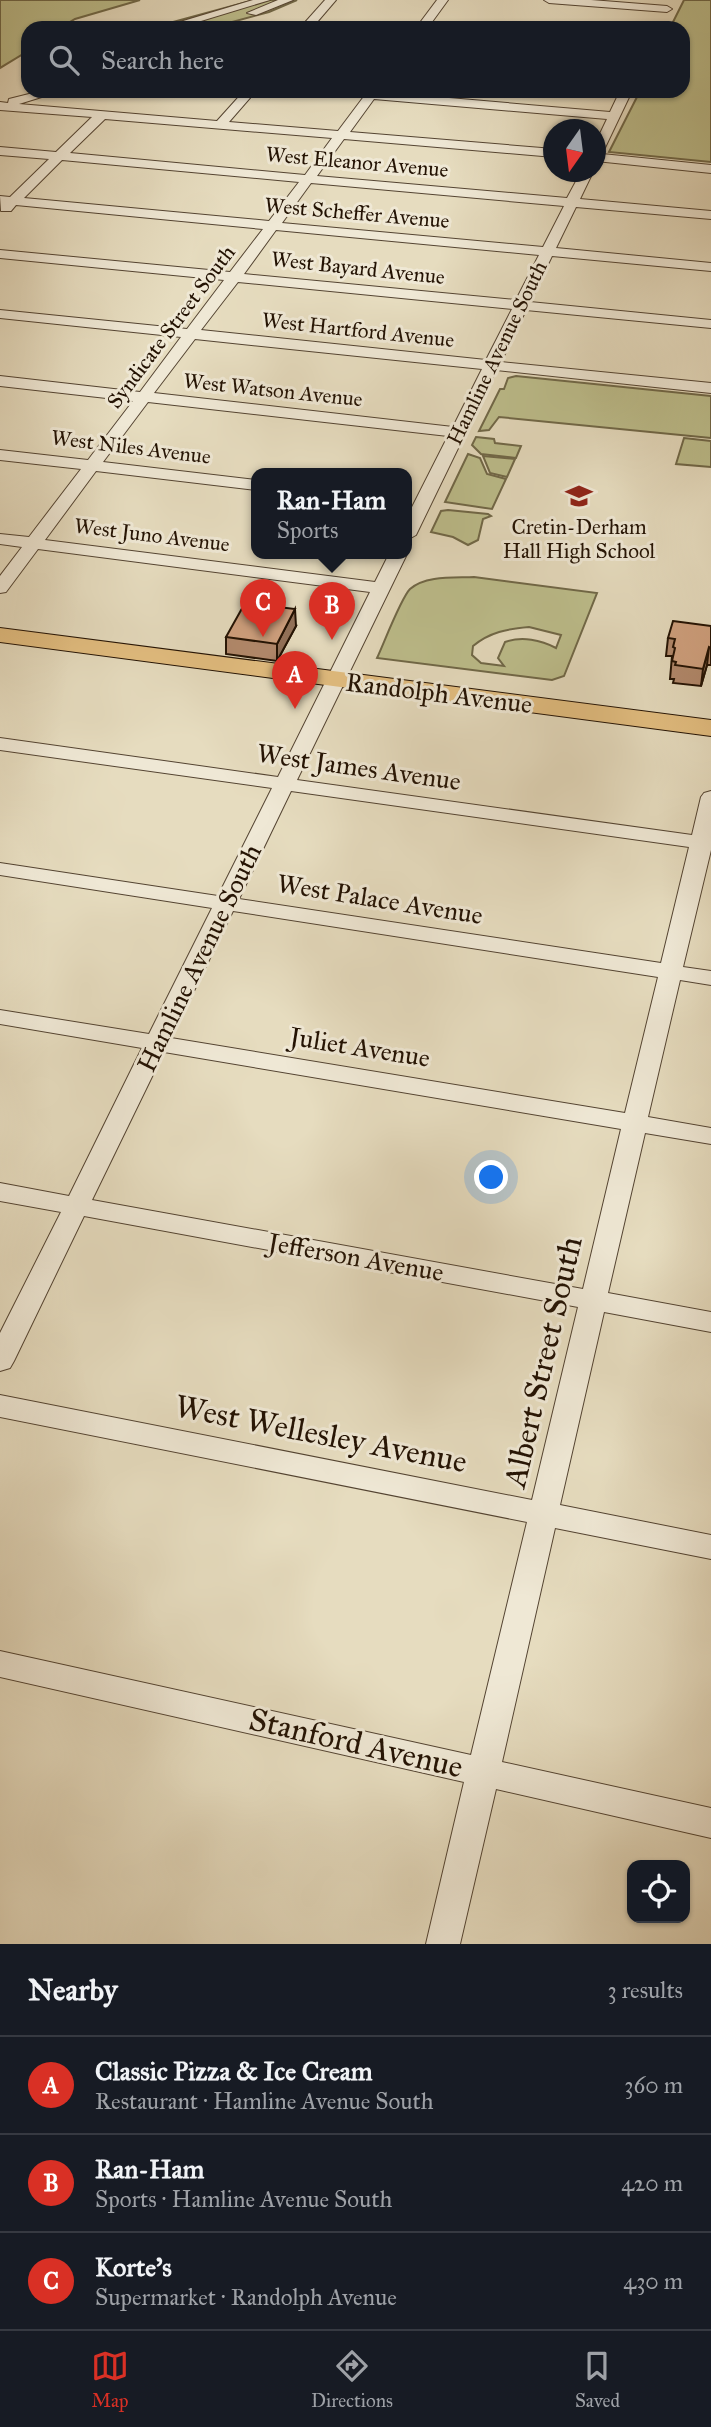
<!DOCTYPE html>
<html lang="en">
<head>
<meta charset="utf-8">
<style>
  :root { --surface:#171b24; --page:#242831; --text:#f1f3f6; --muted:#9ea1a6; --line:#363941; --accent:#d93025 }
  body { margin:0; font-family:"IM FELL Great Primer",serif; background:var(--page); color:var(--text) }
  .controls { position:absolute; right:21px; bottom:21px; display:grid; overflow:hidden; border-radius:14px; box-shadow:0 2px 5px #0004 }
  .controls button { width:63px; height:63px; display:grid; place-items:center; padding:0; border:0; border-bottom:2px solid var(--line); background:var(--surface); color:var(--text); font:35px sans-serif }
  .compass { position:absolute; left:543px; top:119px; width:63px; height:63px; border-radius:50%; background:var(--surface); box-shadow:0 2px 5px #0004; rotate:194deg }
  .you { position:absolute; left:492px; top:1178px; width:24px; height:24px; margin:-18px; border:5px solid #fff; border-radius:50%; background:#1a73e8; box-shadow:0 0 0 10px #1a73e833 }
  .badge { display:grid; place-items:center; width:46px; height:46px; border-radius:50%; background:var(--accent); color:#fff; font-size:23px; font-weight:700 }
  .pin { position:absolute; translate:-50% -58px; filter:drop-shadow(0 2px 4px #0008) }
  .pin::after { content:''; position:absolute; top:37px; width:24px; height:21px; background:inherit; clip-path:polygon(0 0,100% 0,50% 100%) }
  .popup { position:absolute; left:251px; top:468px; width:161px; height:91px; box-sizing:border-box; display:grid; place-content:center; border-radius:14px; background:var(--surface); filter:drop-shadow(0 2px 5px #0005); font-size:23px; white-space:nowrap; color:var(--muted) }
  .popup b { font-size:26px; color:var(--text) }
  .popup::after { content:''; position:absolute; left:50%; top:100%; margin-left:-14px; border:14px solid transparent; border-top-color:var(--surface) }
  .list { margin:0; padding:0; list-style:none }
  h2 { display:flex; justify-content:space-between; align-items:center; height:91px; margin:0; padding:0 28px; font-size:30px }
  h2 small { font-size:23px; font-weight:400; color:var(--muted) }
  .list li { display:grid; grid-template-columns:46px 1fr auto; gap:21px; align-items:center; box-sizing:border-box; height:98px; padding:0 28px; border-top:2px solid var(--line) }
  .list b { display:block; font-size:26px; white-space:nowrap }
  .list p { margin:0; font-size:23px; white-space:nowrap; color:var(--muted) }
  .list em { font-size:23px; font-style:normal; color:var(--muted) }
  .icon { flex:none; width:38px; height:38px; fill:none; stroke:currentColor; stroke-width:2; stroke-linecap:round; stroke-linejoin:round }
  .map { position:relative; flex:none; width:711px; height:1944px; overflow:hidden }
  .search { position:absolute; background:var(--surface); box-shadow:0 2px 5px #0004; left:21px; right:21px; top:21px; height:77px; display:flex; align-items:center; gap:18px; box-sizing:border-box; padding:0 24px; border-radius:21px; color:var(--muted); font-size:26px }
  .sheet { height:385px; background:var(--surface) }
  nav { display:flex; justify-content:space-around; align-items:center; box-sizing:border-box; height:98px; border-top:2px solid var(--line); background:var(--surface); font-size:19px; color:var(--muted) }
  nav a { display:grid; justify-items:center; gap:4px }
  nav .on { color:var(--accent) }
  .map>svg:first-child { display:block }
  .green { fill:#bdbe8c; stroke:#706848; stroke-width:2; fill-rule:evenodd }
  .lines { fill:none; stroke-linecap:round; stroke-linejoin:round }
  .minor-casing { stroke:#544432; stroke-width:2 }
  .major-casing { stroke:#231203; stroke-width:2 }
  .minor { fill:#efe8d5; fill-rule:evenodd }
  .major { fill:#e3be80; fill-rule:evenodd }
  .wall { fill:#b38a6d; stroke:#231203; stroke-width:2 }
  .shaded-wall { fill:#927159; stroke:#231203; stroke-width:2 }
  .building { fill:#d0a17f; stroke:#231203; stroke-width:2 }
  .labels { text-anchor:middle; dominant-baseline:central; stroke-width:6; stroke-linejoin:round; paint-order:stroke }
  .far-street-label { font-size:21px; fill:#231203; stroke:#efe8d5 }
  .far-poi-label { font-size:21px; fill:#231203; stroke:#efe8d5 }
  .street-label { font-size:26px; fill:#231203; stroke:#efe8d5 }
  .near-street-label { font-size:32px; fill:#231203; stroke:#efe8d5 }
</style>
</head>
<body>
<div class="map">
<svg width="711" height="1944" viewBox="0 0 711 1944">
  <rect width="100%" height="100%" fill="#e6dcbf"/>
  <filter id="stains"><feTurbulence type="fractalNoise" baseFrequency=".00286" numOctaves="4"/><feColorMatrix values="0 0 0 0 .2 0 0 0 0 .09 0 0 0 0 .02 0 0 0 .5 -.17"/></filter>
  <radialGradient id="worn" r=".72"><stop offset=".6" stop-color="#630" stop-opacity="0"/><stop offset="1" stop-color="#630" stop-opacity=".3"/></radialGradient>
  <g class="green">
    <polygon points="0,0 140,0 75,19 60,28 28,28 28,51 0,68"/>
    <polygon points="254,0 297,0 269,12 210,28 151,28"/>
    <polygon points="684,0 711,0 711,162 609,152 640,91 683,91 683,28 670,28"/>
    <polygon points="516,376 711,396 711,438 499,417 489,430 479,431 500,389 504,389 508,378"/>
    <polygon points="476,437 494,439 495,443 521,446 516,458 481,454 472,445"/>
    <polygon points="684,438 711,441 711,467 676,464"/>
    <polygon points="468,454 480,458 487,474 506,479 492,509 445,502"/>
    <polygon points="483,456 515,459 507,477 490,473"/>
    <polygon points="448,510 488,514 491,516 483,519 478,540 468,545 453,537 431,532 441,511"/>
    <path d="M474,577L597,593L564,676L552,680L377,658C384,643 401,598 410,589C426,575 455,578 474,577ZM529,627L561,635L556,648C541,640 522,636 505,642L498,658L504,666L481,663L472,655L473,646C490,632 507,629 529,627Z"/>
  </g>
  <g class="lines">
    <defs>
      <g id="minor">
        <polygon points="253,0 270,0 178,28 160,28"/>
        <polygon points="278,0 293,0 256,15 247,13"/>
        <polygon points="325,0 336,0 312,28 300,28"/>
        <polygon points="437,0 448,0 432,22 466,25 472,28 416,28"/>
        <polygon points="544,0 591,0 667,6 672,9 667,12 549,3"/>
        <path d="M41,91H61L19,104L217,121L244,91H256L229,122L338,131L368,91L610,112L620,91H632L602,154L711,165V173L596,161V142L607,119L374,99L350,132L554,149V157L344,139L317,176L567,198L581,172H593L580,199L711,211V219L576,207L556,248L711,263V271L552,256L530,302L711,320V328L526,310L501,362L711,383V393L496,370L416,535L407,540V517L448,436L148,402L103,462L257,480V490L96,471L45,540L375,582L389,554H407L297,780L692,835L701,797L704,793L711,791V850L683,967L711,971V985L680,980L648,1117L711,1128V1144L645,1133L608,1293L711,1312V1332L604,1312L560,1505L711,1535V1559L555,1528L502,1762L711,1808V1838L496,1789L460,1944H426L464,1782L0,1677V1651L471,1755L527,1522L0,1417V1395L532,1500L578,1307L84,1216L14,1361L10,1368L0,1371V1333L61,1212L0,1201V1183L69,1196L142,1048L0,1024V1010L149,1034L212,908L0,875V863L218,896L272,788L0,750V738L278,777L370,592L38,549L6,592L0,593V576L22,547L0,544V534L29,537L81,469L0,460V450L88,460L133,401L0,386V376L140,392L181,337L0,318V310L187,329L224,280L0,258V250L230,272L263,229L16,205L11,211H1L0,196L10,197L49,159L0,155V147L56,152L92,117L0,110V102L8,103L9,99ZM105,119L332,138L305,175L70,153ZM62,160L299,182L269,221L24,198ZM311,183L564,206L543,247L282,223ZM276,230L539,255L516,300L244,274ZM238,282L512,309L486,360L201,330ZM195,339L482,369L453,427L154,393ZM291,791L689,847L661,963L239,899ZM233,911L658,977L625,1113L171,1038ZM164,1052L621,1129L583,1289L92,1200Z"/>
      </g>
      <polygon id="major" points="0,628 711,720 711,736 0,642"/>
    </defs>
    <use href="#minor" class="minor-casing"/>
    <use href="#major" class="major-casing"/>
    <use href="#minor" class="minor"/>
    <use href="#major" class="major"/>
  </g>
  <g class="wall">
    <polygon points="296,626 277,661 226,654 226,637"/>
    <polygon points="711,626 711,665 707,665 701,686 673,683 674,679 670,679 672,656 666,656 668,638"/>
  </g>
  <g class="shaded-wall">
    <polygon points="295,609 296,626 277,661 277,644"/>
    <polygon points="709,647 707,665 701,686 703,669"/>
  </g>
  <g class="building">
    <polygon points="245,603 295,609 277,644 226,637"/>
    <polygon points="673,621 711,626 711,648 709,647 703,669 675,665 676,662 672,661 675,648 673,647 675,639 668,638"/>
  </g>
  <defs>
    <symbol id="school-bare" viewBox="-9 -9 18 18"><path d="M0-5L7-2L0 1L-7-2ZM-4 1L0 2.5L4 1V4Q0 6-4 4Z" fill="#8f2418" stroke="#efe8d5" stroke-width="2.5" paint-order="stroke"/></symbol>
  </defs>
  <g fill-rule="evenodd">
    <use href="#school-bare" x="560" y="477" width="38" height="38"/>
  </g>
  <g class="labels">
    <g class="far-street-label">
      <text transform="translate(357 162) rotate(5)">West Eleanor Avenue</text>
      <text transform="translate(357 213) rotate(5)">West Scheffer Avenue</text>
      <text transform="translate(358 268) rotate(6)">West Bayard Avenue</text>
      <text transform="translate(171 327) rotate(-53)">Syndicate Street South</text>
      <text transform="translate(358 330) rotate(6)">West Hartford Avenue</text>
      <text transform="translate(497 353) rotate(-64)">Hamline Avenue South</text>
      <text transform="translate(273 390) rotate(6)">West Watson Avenue</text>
      <text transform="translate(131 447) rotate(7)">West Niles Avenue</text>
      <text transform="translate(152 535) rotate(7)">West Juno Avenue</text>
    </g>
    <g class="far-poi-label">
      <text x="579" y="527">Cretin-Derham<tspan x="579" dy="24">Hall High School</tspan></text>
    </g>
    <g class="street-label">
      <text transform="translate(439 693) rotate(7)">Randolph Avenue</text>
      <text transform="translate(359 767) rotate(8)">West James Avenue</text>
      <text transform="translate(380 899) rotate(9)">West Palace Avenue</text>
      <text transform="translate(199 958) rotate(-64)">Hamline Avenue South</text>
      <text transform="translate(360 1047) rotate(9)">Juliet Avenue</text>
      <text transform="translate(356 1257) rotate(10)">Jefferson Avenue</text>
    </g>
    <g class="near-street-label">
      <text transform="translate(543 1362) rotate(-77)">Albert Street South</text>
      <text transform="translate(321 1434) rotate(11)">West Wellesley Avenue</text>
      <text transform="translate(356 1743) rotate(13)">Stanford Avenue</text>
    </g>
  </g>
  <rect width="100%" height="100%" filter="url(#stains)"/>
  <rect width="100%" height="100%" fill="url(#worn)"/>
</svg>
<div class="controls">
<button><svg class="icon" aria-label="locate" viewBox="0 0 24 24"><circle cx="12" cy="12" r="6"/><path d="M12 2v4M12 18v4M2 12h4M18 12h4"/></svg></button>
</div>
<svg class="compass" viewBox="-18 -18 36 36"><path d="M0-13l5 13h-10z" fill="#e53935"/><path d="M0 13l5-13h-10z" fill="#9ea1a6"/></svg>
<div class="you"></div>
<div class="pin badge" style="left:295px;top:709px">A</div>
<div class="pin badge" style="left:332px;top:640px">B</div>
<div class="popup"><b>Ran-Ham</b>Sports</div>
<div class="pin badge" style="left:263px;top:637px">C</div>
<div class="search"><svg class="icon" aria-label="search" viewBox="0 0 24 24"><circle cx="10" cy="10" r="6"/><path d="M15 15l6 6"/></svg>Search here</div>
</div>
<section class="sheet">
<h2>Nearby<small>3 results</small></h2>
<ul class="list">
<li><span class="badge">A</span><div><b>Classic Pizza &amp; Ice Cream</b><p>Restaurant · Hamline Avenue South</p></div><em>360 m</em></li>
<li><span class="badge">B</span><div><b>Ran-Ham</b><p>Sports · Hamline Avenue South</p></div><em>420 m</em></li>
<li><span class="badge">C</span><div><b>Korte's</b><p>Supermarket · Randolph Avenue</p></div><em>430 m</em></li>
</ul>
</section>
<nav>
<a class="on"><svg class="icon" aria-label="map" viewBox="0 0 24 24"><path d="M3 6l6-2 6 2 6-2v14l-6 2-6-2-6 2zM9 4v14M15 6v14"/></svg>Map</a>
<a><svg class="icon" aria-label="directions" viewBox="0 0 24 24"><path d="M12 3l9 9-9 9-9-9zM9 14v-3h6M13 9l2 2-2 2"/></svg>Directions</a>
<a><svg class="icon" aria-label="saved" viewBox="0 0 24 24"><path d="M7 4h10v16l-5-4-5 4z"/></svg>Saved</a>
</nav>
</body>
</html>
